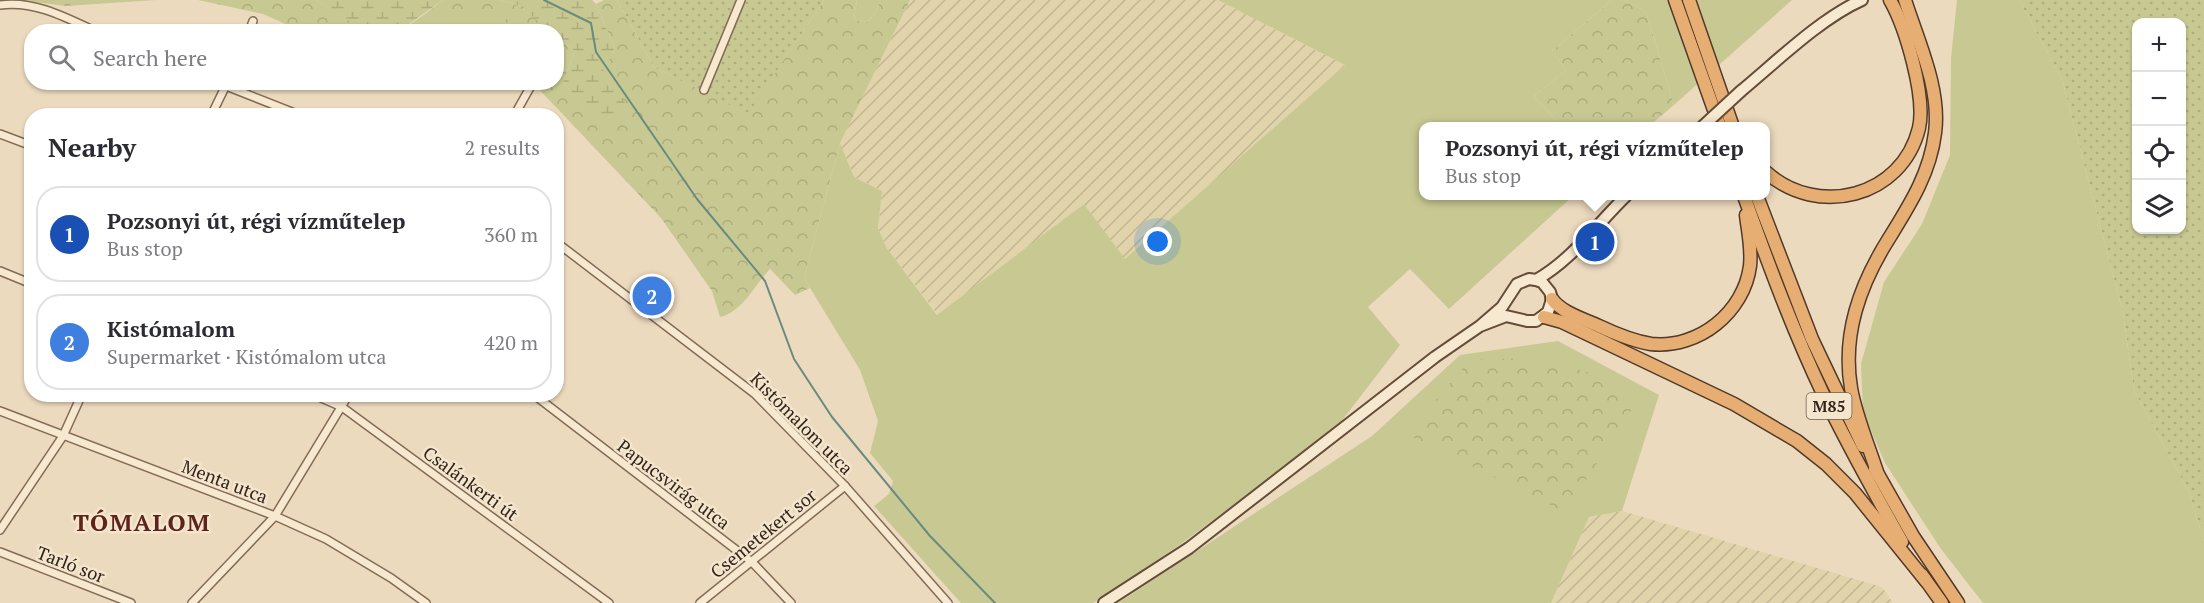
<!DOCTYPE html>
<html lang="en">
<head>
<meta charset="utf-8">
<style>
  :root { --surface:#fff; --page:#f7f7f7; --text:#2b2b33; --muted:#7c7c81; --line:#e1e1e2; --accent:#912933 }
  body { margin:0; font-family:"PT Serif",serif; background:var(--page); color:var(--text) }
  .controls { position:absolute; right:18px; top:18px; display:grid; overflow:hidden; border-radius:12px; box-shadow:0 2px 4px #0004 }
  .controls button { width:54px; height:54px; display:grid; place-items:center; padding:0; border:0; border-bottom:2px solid var(--line); background:var(--surface); color:var(--text); font:30px sans-serif }
  .you { position:absolute; left:1158px; top:242px; width:21px; height:21px; margin:-15px; border:4px solid #fff; border-radius:50%; background:#1a73e8; box-shadow:0 0 0 9px #1a73e833 }
  .badge { display:grid; place-items:center; width:39px; height:39px; border-radius:50%; background:var(--accent); color:#fff; font-size:20px; font-weight:700 }
  .pin { position:absolute; translate:-50% -50%; border:3px solid #fff; box-shadow:0 2px 6px #0006 }
  .popup { position:absolute; left:1419px; top:122px; width:351px; height:78px; box-sizing:border-box; display:grid; place-content:center; border-radius:12px; background:var(--surface); filter:drop-shadow(0 2px 4px #0005); font-size:20px; white-space:nowrap; color:var(--muted) }
  .popup b { font-size:22px; color:var(--text) }
  .popup::after { content:''; position:absolute; left:50%; top:100%; margin-left:-12px; border:12px solid transparent; border-top-color:var(--surface) }
  .list { margin:0; padding:0; list-style:none }
  h2 { display:flex; justify-content:space-between; align-items:center; height:78px; margin:0; padding:0 24px; font-size:26px }
  h2 small { font-size:20px; font-weight:400; color:var(--muted) }
  .list li { display:grid; grid-template-columns:39px 1fr auto; gap:18px; align-items:center; box-sizing:border-box; height:96px; margin:0 12px 12px; padding:0 12px; border:2px solid var(--line); border-radius:24px }
  .list b { display:block; font-size:22px; white-space:nowrap }
  .list p { margin:0; font-size:20px; white-space:nowrap; color:var(--muted) }
  .list em { font-size:20px; font-style:normal; color:var(--muted) }
  .icon { flex:none; width:33px; height:33px; fill:none; stroke:currentColor; stroke-width:2; stroke-linecap:round; stroke-linejoin:round }
  .map { position:relative; flex:none; width:2204px; height:603px; overflow:hidden }
  .search { position:absolute; background:var(--surface); box-shadow:0 2px 4px #0004; left:24px; top:24px; width:540px; height:66px; display:flex; align-items:center; gap:15px; box-sizing:border-box; padding:0 21px; border-radius:24px; color:var(--muted); font-size:22px }
  .panel { position:absolute; background:var(--surface); box-shadow:0 2px 4px #0004; left:24px; top:108px; width:540px; height:294px; border-radius:24px }
  .map>svg:first-child { display:block }
  .farmland { fill:url(#farmland-furrows) }
  .green { fill:#c8c992 }
  .forest { fill:url(#forest-crowns) }
  .wetland { fill:url(#wetland-marsh) }
  .garden { fill:url(#garden-dots); fill-rule:evenodd }
  .lines { fill:none; stroke-linecap:round; stroke-linejoin:round }
  .stream { stroke:#698b7f; stroke-width:2 }
  .minor-casing { stroke:#836b57; stroke-width:10 }
  .secondary-casing { stroke:#654c3b; stroke-width:14 }
  .trunk-casing { stroke:#513a2c; stroke-width:15 }
  .minor { stroke:#f7e8d0; stroke-width:7 }
  .secondary { stroke:#f7e8d0; stroke-width:10 }
  .trunk { stroke:#e6ae72; stroke-width:12 }
  .secondary-bridge-casing { stroke:#654c3b; stroke-width:14; stroke-linecap:butt }
  .secondary-bridge { stroke:#f7e8d0; stroke-width:10 }
  .labels { text-anchor:middle; dominant-baseline:central; stroke-width:5; stroke-linejoin:round; paint-order:stroke }
  .shield { fill:#f4e5cd; stroke:#6d5f51; stroke-width:1.5 }
  .shield-label { font-size:16px; font-weight:bold; fill:#33251c }
  .street-label { font-size:18px; fill:#33251c; stroke:#f4e5cd }
  .district-label { font-size:24px; font-weight:bold; letter-spacing:1.5px; fill:#5e241c; stroke:#f4e5cd }
</style>
</head>
<body>
<div class="map">
<svg width="2204" height="603" viewBox="0 0 2204 603">
  <defs>
    <pattern id="farmland-furrows" width="10" height="10" patternUnits="userSpaceOnUse" patternTransform="scale(1.5)"><rect width="10" height="10" fill="#e1d4ab"/><path d="M-1 1l2-2M0 10L10 0M9 11l2-2" fill="none" stroke="#c2b693"/></pattern>
    <pattern id="forest-crowns" width="20" height="18" patternUnits="userSpaceOnUse" patternTransform="scale(1.5)"><rect width="20" height="18" fill="#c8c992"/><path d="M2 6a3 3 0 1 1 6 0M12 15a3 3 0 1 1 6 0" fill="none" stroke="#acac7d"/></pattern>
    <pattern id="wetland-marsh" width="20" height="14" patternUnits="userSpaceOnUse" patternTransform="scale(1.5)"><rect width="20" height="14" fill="#c8c992"/><path d="M1 5h8M5 5V1M11 12h8M15 12V8" fill="none" stroke="#acac7d"/></pattern>
    <pattern id="garden-dots" width="8" height="8" patternUnits="userSpaceOnUse" patternTransform="scale(1.5)"><rect width="8" height="8" fill="#c8c992"/><path d="M2 2h.1M6 6h.1" fill="none" stroke="#acac7d" stroke-width="1.8" stroke-linecap="round"/></pattern>
  </defs>
  <rect width="100%" height="100%" fill="#ecdabe"/>
  <g class="farmland">
    <polygon points="910,0 1218,0 1345,65 1125,260 1084,204 938,315 886,247 878,228 882,191 854,177 840,143"/>
    <polygon points="1622,511 1882,587 1893,603 1551,603 1589,517"/>
  </g>
  <g class="green">
    <polygon points="857,0 881,0 874,15 867,22 858,21 854,18"/>
    <polygon points="1218,0 1612,0 1552,51 1566,70 1534,96 1561,126 1424,127 1424,196 1573,196 1449,309 1410,269 1368,307 1400,345 1337,427 1185,541 1106,595 1093,603 961,603 874,506 889,494 893,481 870,453 878,421 860,370 804,278 840,143 854,177 882,191 878,228 886,247 937,315 1084,204 1125,259 1345,65"/>
    <polygon points="1625,0 1792,0 1674,105 1646,12"/>
    <polygon points="1957,0 2019,0 2062,79 2123,313 2134,390 2189,492 2204,542 2204,603 1983,603 1941,549 1885,463 1863,412 1861,364 1884,282 1922,224 1950,155 1951,58"/>
    <polygon points="425,14 510,14 499,31 399,32"/>
    <polygon points="1558,341 1659,395 1622,511 1589,517 1551,603 1118,603 1372,436 1460,355"/>
  </g>
  <g class="forest">
    <polygon points="0,0 156,0 66,6 17,0 0,2"/>
    <polygon points="198,0 316,0 367,31 301,31 263,14"/>
    <polygon points="443,0 499,0 518,5 551,31 499,31 509,14 425,14"/>
    <path d="M604,0H617L654,67L748,113L824,0H857L854,18L858,21L867,22L874,15L881,0H910L840,143L804,278L810,288L795,295L770,269C754,285 744,311 720,317L712,291L661,218L533,83L556,82L557,36L575,51L563,83L605,128L601,73L615,49L596,4Z"/>
    <polygon points="1612,0 1625,0 1646,12 1674,105 1649,126 1561,126 1534,96 1566,70 1552,51"/>
    <polygon points="1523,358 1588,372 1638,400 1565,512 1406,434 1470,360"/>
  </g>
  <g class="wetland">
    <polygon points="316,0 443,0 399,31 367,32"/>
    <polygon points="499,0 592,0 596,4 615,49 602,73 625,102 605,129 563,83 575,51 557,36 556,32 551,31 518,5"/>
  </g>
  <g class="garden">
    <polygon points="617,0 824,0 748,114 654,67"/>
    <path d="M2019,0H2204V542L2189,492L2134,390L2123,313L2062,79ZM2136,22H2182V230H2136Z"/>
  </g>
  <g class="lines">
    <polyline class="stream" points="544,0 591,23 596,52 697,199 765,281 794,359 832,417 930,536 995,603"/>
    <defs>
      <g id="minor">
        <path d="M0,5C34,0 67,18 97,32"/>
        <polyline points="249,32 253,21"/>
        <polyline points="216,82 302,116"/>
        <polyline points="704,90 741,0"/>
        <polyline points="211,116 227,83"/>
        <polyline points="514,116 532,84"/>
        <polyline points="0,134 32,146"/>
        <polyline points="556,242 755,394 845,486 948,603"/>
        <polyline points="0,271 32,284"/>
        <polyline points="312,394 342,407 609,603"/>
        <polyline points="533,394 752,562 791,603"/>
        <polyline points="0,411 275,516 326,539 391,578 426,603"/>
        <polyline points="0,530 63,436 82,394"/>
        <polyline points="0,552 131,603"/>
        <polyline points="192,603 275,516 349,394"/>
        <polyline points="700,603 845,486"/>
      </g>
      <g id="secondary">
        <path d="M1741,91C1776,62 1821,18 1862,0"/>
        <path d="M1536,280C1572,260 1597,224 1626,196"/>
        <polyline points="1104,603 1189,548 1435,357 1480,326 1502,307 1517,284 1529,279 1536,280 1542,282 1550,292 1552,299 1548,312 1536,321 1527,321 1506,316 1480,326"/>
      </g>
      <g id="trunk">
        <polyline points="1675,0 1720,127"/>
        <polyline points="1689,0 1733,127"/>
        <path d="M1766,172C1817,218 1902,198 1919,128C1926,97 1906,28 1890,0"/>
        <path d="M1744,196C1768,263 1793,331 1824,396C1848,446 1875,494 1902,542"/>
        <polyline points="1757,196 1812,339 1863,446"/>
        <path d="M1552,299C1562,313 1584,319 1599,326C1616,334 1633,341 1651,344C1699,349 1744,312 1750,266C1752,249 1748,232 1746,215"/>
        <polyline points="1544,317 1562,322 1734,404 1797,441 1826,464 1855,493 1926,581"/>
        <polyline points="1875,469 1913,536 1958,603"/>
        <path d="M1878,475C1869,446 1856,417 1851,388C1842,334 1860,285 1888,240C1909,206 1930,174 1935,133C1941,89 1918,41 1905,0"/>
        <polyline points="1922,575 1942,603"/>
      </g>
    </defs>
    <use href="#minor" class="minor-casing"/>
    <use href="#secondary" class="secondary-casing"/>
    <use href="#trunk" class="trunk-casing"/>
    <use href="#minor" class="minor"/>
    <use href="#secondary" class="secondary"/>
    <use href="#trunk" class="trunk"/>
    <defs>
      <polyline id="secondary-bridge" points="1702,127 1741,91"/>
    </defs>
    <use href="#secondary-bridge" class="secondary-bridge-casing"/>
    <use href="#secondary-bridge" class="secondary-bridge"/>
  </g>
  <g class="labels">
    <rect class="shield" x="1806.5" y="393" width="45" height="26" rx="4.5"/>
    <g class="shield-label">
      <text x="1829" y="406">M85</text>
    </g>
    <g class="street-label">
      <text transform="translate(802 423) rotate(45)">Kistómalom utca</text>
      <text transform="translate(225 481) rotate(21)">Menta utca</text>
      <text transform="translate(471 483) rotate(36)">Csalánkerti út</text>
      <text transform="translate(674 484) rotate(37)">Papucsvirág utca</text>
      <text transform="translate(763 533) rotate(-39)">Csemetekert sor</text>
      <text transform="translate(71 564) rotate(21)">Tarló sor</text>
    </g>
    <g class="district-label">
      <text x="142" y="522">TÓMALOM</text>
    </g>
  </g>
</svg>
<div class="controls">
<button>+</button>
<button>−</button>
<button><svg class="icon" aria-label="locate" viewBox="0 0 24 24"><circle cx="12" cy="12" r="6"/><path d="M12 2v4M12 18v4M2 12h4M18 12h4"/></svg></button>
<button><svg class="icon" aria-label="layers" viewBox="0 0 24 24"><path d="M12 4l9 5-9 5-9-5zM3 14l9 5 9-5"/></svg></button>
</div>
<div class="you"></div>
<div class="pin badge" style="left:1595px;top:242px;background:#1a4fb4">1</div>
<div class="popup"><b>Pozsonyi út, régi vízműtelep</b>Bus stop</div>
<div class="pin badge" style="left:652px;top:296px;background:#3f7fe0">2</div>
<div class="search"><svg class="icon" aria-label="search" viewBox="0 0 24 24"><circle cx="10" cy="10" r="6"/><path d="M15 15l6 6"/></svg>Search here</div>
<section class="panel">
<h2>Nearby<small>2 results</small></h2>
<ul class="list">
<li><span class="badge" style="background:#1a4fb4">1</span><div><b>Pozsonyi út, régi vízműtelep</b><p>Bus stop</p></div><em>360 m</em></li>
<li><span class="badge" style="background:#3f7fe0">2</span><div><b>Kistómalom</b><p>Supermarket · Kistómalom utca</p></div><em>420 m</em></li>
</ul>
</section>
</div>
</body>
</html>
